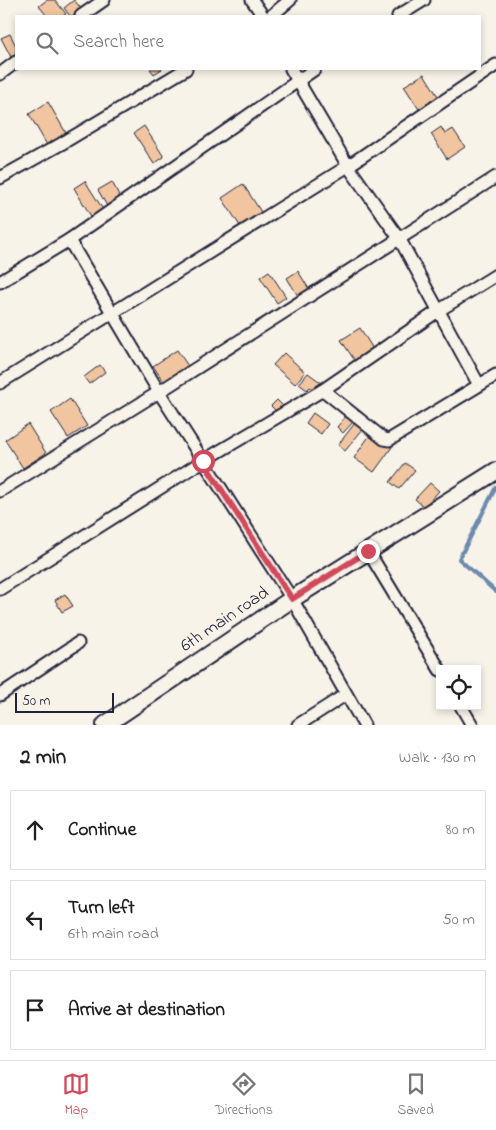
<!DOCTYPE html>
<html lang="en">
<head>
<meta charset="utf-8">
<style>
  :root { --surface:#fff; --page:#f2f2f2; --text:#202124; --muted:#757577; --line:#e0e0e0; --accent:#d1495b }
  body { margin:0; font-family:"Indie Flower",sans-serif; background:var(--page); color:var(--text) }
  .controls { position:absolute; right:15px; bottom:15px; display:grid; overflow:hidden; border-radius:0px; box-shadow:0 2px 8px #0003 }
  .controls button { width:45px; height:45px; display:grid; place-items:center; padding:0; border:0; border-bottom:1px solid var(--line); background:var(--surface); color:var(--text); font:25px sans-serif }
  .scale { position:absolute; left:15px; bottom:12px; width:99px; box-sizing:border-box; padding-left:5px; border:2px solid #22223b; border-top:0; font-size:14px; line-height:18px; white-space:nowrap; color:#22223b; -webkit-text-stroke:4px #f7f3e8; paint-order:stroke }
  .stop { position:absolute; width:15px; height:15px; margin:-11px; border:4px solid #d1495b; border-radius:50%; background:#fff }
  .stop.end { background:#d1495b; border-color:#fff; box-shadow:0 1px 5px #0008 }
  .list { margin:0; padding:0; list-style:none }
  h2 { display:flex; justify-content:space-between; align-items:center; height:65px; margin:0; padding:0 20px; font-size:21px }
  h2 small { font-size:16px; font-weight:400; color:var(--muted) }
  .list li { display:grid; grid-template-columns:32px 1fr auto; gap:15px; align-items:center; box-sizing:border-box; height:80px; margin:0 10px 10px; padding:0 10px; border:1px solid var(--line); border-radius:0px }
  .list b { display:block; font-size:19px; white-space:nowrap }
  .list p { margin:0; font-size:16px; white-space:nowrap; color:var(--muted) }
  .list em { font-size:16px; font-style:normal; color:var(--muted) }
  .icon { flex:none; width:28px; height:28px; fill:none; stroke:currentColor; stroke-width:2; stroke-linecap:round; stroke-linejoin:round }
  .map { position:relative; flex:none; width:496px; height:725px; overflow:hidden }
  .search { position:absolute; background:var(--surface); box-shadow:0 2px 8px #0003; left:15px; right:15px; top:15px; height:55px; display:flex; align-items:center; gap:12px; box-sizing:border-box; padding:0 18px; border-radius:0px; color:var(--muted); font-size:19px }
  .sheet { height:335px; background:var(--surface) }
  nav { display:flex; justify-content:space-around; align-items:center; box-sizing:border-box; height:70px; border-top:1px solid var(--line); background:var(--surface); font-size:14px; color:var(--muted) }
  nav a { display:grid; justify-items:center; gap:2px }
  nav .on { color:var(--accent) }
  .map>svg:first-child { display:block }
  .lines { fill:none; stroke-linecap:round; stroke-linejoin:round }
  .stream { stroke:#6c89ae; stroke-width:4 }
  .building { fill:#f0c5a0; stroke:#22223b }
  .street-casing { stroke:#22223b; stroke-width:15 }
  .secondary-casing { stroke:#22223b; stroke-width:20 }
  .street { stroke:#f7f3e8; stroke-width:11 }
  .secondary { stroke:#f7f3e8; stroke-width:16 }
  .route { stroke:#d1495b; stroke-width:6 }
  .labels { text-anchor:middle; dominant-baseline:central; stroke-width:4; stroke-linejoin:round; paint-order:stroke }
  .street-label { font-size:18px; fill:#22223b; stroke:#f7f3e8 }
</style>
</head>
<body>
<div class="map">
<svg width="496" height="725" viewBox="0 0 496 725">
  <rect width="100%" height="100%" fill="#f7f3e8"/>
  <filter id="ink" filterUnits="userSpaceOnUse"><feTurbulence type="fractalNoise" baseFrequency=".02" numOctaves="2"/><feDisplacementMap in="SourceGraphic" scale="10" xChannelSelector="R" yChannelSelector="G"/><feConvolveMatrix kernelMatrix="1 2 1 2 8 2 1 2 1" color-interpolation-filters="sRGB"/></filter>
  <g filter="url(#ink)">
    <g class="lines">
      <polyline class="stream" points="496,487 459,559 496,592"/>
    </g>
    <g class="building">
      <polygon points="47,0 55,0 66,14 63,16 47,16 39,6"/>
      <polygon points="74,0 85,13 80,16 70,16 64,8"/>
      <polygon points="10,34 16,46 16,54 11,57 1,38"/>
      <polygon points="150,69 162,69 154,74"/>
      <polygon points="424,74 441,101 422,114 404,86"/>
      <polygon points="48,102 66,133 47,145 29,114"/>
      <polygon points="144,126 164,157 154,164 134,133"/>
      <polygon points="441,127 445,134 453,129 465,147 447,159 431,134"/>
      <polygon points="85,181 104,211 92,218 74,188"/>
      <polygon points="112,182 121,199 107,206 98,190"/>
      <polygon points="243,184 263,215 242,229 222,198"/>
      <polygon points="269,271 286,297 277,303 260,277"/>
      <polygon points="298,271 309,289 298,296 287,278"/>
      <polygon points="360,328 373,349 355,361 341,340"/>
      <polygon points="177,350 188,366 164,382 153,366"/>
      <polygon points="284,353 305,372 295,384 273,365"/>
      <polygon points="100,365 105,372 89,384 84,377"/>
      <polygon points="308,373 323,384 317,392 310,387 307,390 299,384"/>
      <polygon points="70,399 87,426 68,438 51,412"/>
      <polygon points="277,400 285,408 279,414 271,406"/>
      <polygon points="313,413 328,424 321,434 306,423"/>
      <polygon points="346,416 353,422 343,433 337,427"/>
      <polygon points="355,423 363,429 345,451 338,445"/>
      <polygon points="28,424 46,453 23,468 5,440"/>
      <polygon points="372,432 392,447 374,472 354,458"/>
      <polygon points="405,463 415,470 399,489 390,482"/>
      <polygon points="430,483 439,491 424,507 415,499"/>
      <polygon points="65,594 73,606 62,612 55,600"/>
    </g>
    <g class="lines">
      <defs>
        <g id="street">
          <polyline points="252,0 263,16"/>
          <polyline points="81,16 104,0"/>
          <polyline points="271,16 290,0"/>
          <polyline points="398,16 424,0"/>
          <polyline points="291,69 348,166 399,238 479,385"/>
          <polyline points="0,74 16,62"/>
          <polyline points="0,178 61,144 186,69"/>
          <polyline points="69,240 159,392 292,599 364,725"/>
          <polyline points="496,275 438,311 323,390 384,439 389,440 496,375"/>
          <polyline points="0,282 69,240 315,69"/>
          <polyline points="0,383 348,166 496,65"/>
          <polyline points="0,491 159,392 496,177"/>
          <polyline points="368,551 440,670"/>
          <polyline points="0,589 203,461 323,390"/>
          <polyline points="0,695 78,643"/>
          <polyline points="461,706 472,725"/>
          <polyline points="298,725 345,695"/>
        </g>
        <polyline id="secondary" points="105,725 292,599 496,471"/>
      </defs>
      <use href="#street" class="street-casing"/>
      <use href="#secondary" class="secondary-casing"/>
      <use href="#street" class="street"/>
      <use href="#secondary" class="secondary"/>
    </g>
  </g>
  <g class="lines" filter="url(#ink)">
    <polyline class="route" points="203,461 292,599 368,551"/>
  </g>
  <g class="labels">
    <g class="street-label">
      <text transform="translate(225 620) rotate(-34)">6th main road</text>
    </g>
  </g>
</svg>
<div class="controls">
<button><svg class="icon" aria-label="locate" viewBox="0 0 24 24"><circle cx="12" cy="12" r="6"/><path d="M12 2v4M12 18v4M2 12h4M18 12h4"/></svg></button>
</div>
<div class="scale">50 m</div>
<div class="stop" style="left:203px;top:461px"></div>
<div class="stop end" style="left:368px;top:551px"></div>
<div class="search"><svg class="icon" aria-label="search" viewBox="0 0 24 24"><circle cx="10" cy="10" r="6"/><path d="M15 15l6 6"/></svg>Search here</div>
</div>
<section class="sheet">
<h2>2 min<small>Walk · 130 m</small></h2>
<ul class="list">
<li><svg class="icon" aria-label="ahead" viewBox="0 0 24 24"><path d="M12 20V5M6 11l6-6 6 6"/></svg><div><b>Continue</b></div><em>80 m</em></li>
<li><svg class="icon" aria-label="left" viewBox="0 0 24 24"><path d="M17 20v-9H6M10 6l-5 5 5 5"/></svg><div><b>Turn left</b><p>6th main road</p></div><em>50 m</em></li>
<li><svg class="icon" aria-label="arrive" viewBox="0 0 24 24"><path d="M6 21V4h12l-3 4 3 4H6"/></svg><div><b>Arrive at destination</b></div></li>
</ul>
</section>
<nav>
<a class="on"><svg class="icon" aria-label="map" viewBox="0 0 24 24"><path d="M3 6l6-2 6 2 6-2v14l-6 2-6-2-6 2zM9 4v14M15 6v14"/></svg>Map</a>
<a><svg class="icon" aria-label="directions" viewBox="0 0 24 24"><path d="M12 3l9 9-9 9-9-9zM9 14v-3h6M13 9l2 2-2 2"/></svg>Directions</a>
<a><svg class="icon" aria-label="saved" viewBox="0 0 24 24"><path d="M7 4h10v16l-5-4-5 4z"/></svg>Saved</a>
</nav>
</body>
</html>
